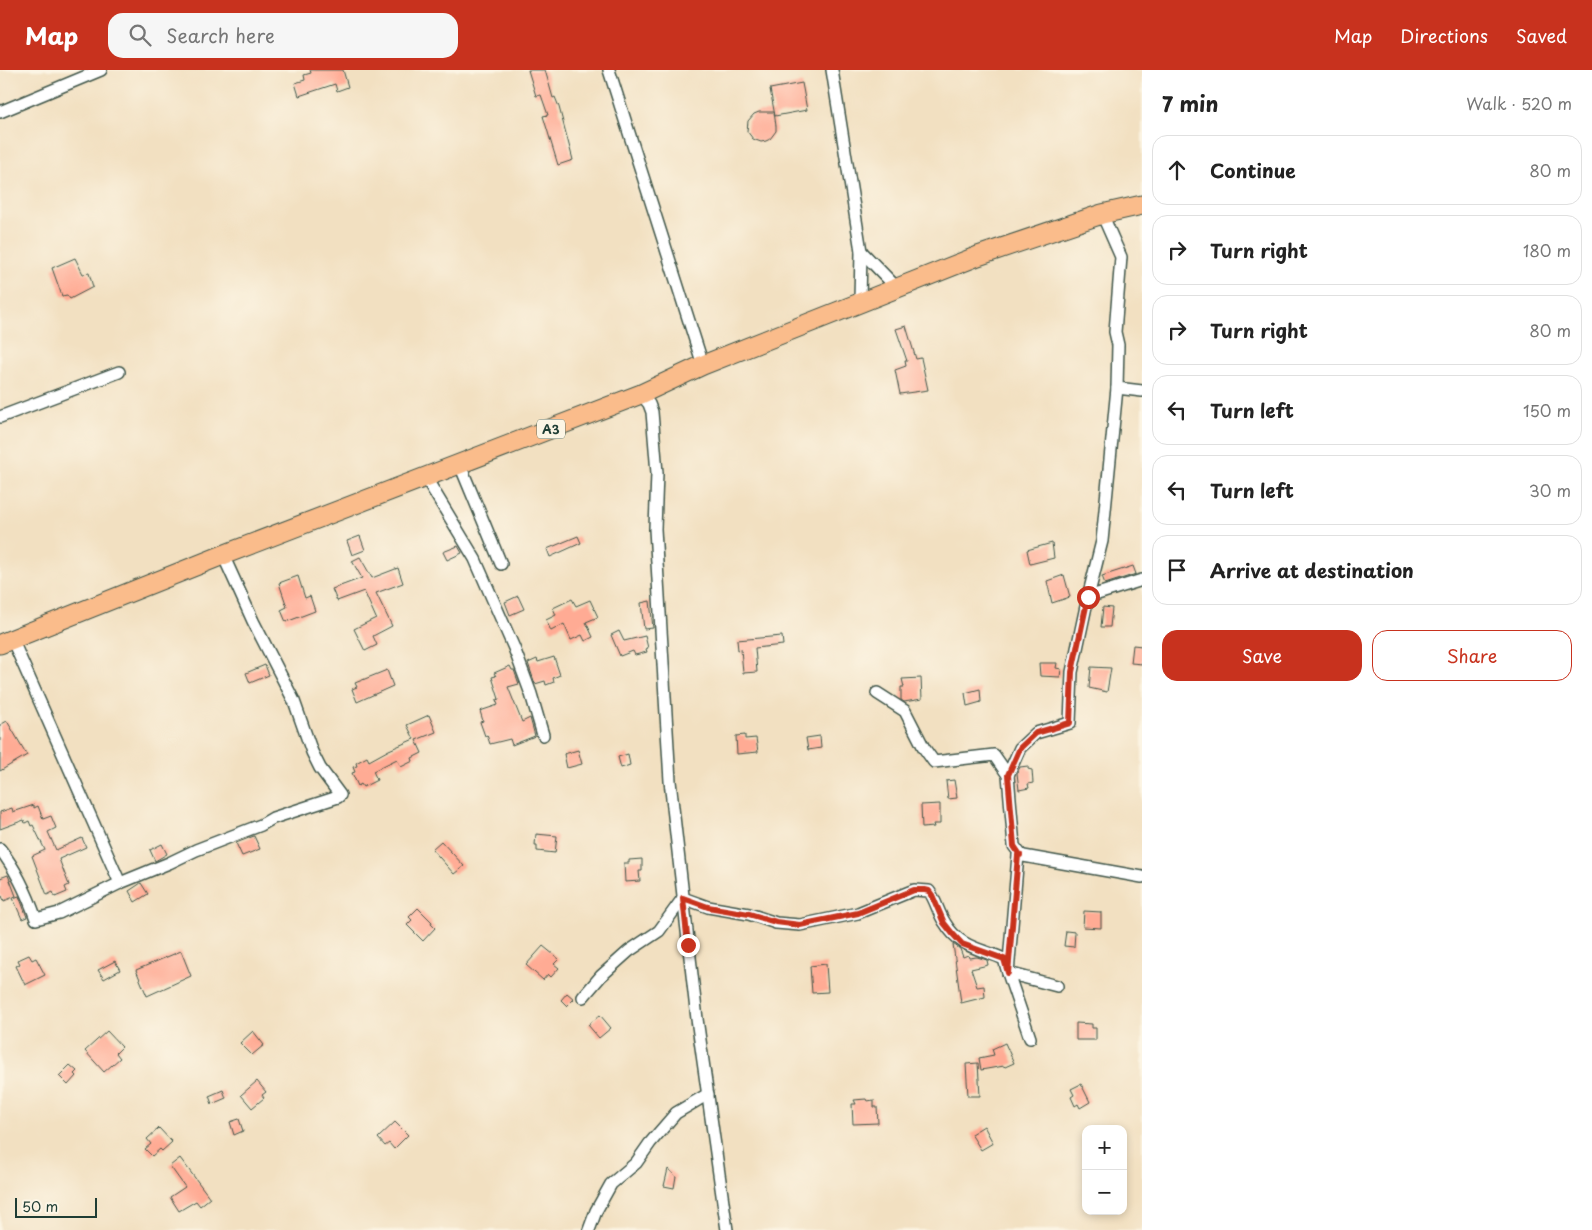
<!DOCTYPE html>
<html lang="en">
<head>
<meta charset="utf-8">
<style>
  :root { --surface:#fff; --page:#f6f6f6; --text:#222; --muted:#767676; --line:#e0e0e0; --accent:#c8321e }
  body { margin:0; font-family:"Playpen Sans",sans-serif; background:var(--page); color:var(--text) }
  .controls { position:absolute; right:15px; bottom:15px; display:grid; overflow:hidden; border-radius:10px; box-shadow:0 2px 8px #0003 }
  .controls button { width:45px; height:45px; display:grid; place-items:center; padding:0; border:0; border-bottom:1px solid var(--line); background:var(--surface); color:var(--text); font:25px sans-serif }
  .scale { position:absolute; left:15px; bottom:12px; width:82px; box-sizing:border-box; padding-left:5px; border:2px solid #1f3d34; border-top:0; font-size:14px; line-height:18px; white-space:nowrap; color:#1f3d34; -webkit-text-stroke:4px #fcf5e5; paint-order:stroke }
  .stop { position:absolute; width:15px; height:15px; margin:-11px; border:4px solid #c8321e; border-radius:50%; background:#fff }
  .stop.end { background:#c8321e; border-color:#fff; box-shadow:0 1px 5px #0008 }
  .list { margin:0; padding:0; list-style:none }
  h2 { display:flex; justify-content:space-between; align-items:center; height:65px; margin:0; padding:0 20px; font-size:21px }
  h2 small { font-size:16px; font-weight:400; color:var(--muted) }
  .list li { display:grid; grid-template-columns:32px 1fr auto; gap:15px; align-items:center; box-sizing:border-box; height:70px; margin:0 10px 10px; padding:0 10px; border:1px solid var(--line); border-radius:15px }
  .list b { display:block; font-size:19px; white-space:nowrap }
  .list em { font-size:16px; font-style:normal; color:var(--muted) }
  .actions { display:flex; gap:10px; padding:15px 20px }
  .actions a { flex:1; padding:11px 0; border:1px solid var(--accent); border-radius:15px; text-align:center; font-size:18px; color:var(--accent) }
  .actions .main { background:var(--accent); color:#fff }
  .icon { flex:none; width:28px; height:28px; fill:none; stroke:currentColor; stroke-width:2; stroke-linecap:round; stroke-linejoin:round }
  .map { position:relative; flex:none; width:1142px; height:1160px; overflow:hidden }
  header { display:flex; align-items:center; gap:30px; box-sizing:border-box; height:70px; padding:0 25px; background:var(--accent); color:#fff }
  header strong { font-size:24px }
  nav { display:flex; gap:28px; margin-inline-start:auto; font-size:18px }
  .search { width:350px; height:45px; background:var(--page); display:flex; align-items:center; gap:12px; box-sizing:border-box; padding:0 18px; border-radius:15px; color:var(--muted); font-size:19px }
  main { display:flex }
  aside { flex:1; background:var(--surface) }
  .map>svg:first-child { display:block }
  .building { fill:#ffab94 }
  .lines { fill:none; stroke-linecap:round; stroke-linejoin:round }
  .minor-casing { stroke:#3f5549; stroke-width:14 }
  .trunk-casing { stroke:#3f5549; stroke-width:21 }
  .minor { stroke:#fff; stroke-width:11 }
  .trunk { stroke:#fabc8b; stroke-width:19 }
  .route { stroke:#c8321e; stroke-width:6 }
  .labels { text-anchor:middle; dominant-baseline:central; stroke-width:4.5; stroke-linejoin:round; paint-order:stroke }
  .shield { fill:#fcf5e5; stroke:#617469; stroke-width:1 }
  .shield-label { font-size:12px; font-weight:bold; fill:#1f3d34 }
</style>
</head>
<body>
<header>
<strong>Map</strong>
<div class="search"><svg class="icon" aria-label="search" viewBox="0 0 24 24"><circle cx="10" cy="10" r="6"/><path d="M15 15l6 6"/></svg>Search here</div>
<nav><a>Map</a><a>Directions</a><a>Saved</a></nav>
</header>
<main>
<div class="map">
<svg width="1142" height="1160" viewBox="0 0 1142 1160">
  <rect width="100%" height="100%" fill="#fcf5e5"/>
  <filter id="ink" filterUnits="userSpaceOnUse"><feTurbulence type="fractalNoise" baseFrequency=".02" numOctaves="2"/><feDisplacementMap in="SourceGraphic" scale="10" xChannelSelector="R" yChannelSelector="G"/><feConvolveMatrix kernelMatrix="1 2 1 2 8 2 1 2 1" color-interpolation-filters="sRGB"/></filter>
  <filter id="wash" filterUnits="userSpaceOnUse"><feTurbulence type="fractalNoise" baseFrequency=".0096" numOctaves="4" result="noise"/><feDisplacementMap in="SourceGraphic" scale="20" xChannelSelector="R" yChannelSelector="G"/><feGaussianBlur stdDeviation="1.12" result="paint"/><feColorMatrix in="noise" values="0 0 0 0 0 0 0 0 0 0 0 0 0 0 0 0 0 1.4 0 .05"/><feComposite in="paint" operator="in"/></filter>
  <g filter="url(#wash)">
    <rect width="100%" height="100%" fill="#f2e0c1"/>
    <g id="blocks">
      <g class="building">
        <polygon points="310,0 343,0 348,17 337,21 335,14 299,26 295,13 305,10 304,5 311,3"/>
        <polygon points="528,0 545,0 553,28 555,27 559,37 573,90 558,95 543,46 548,45 541,25 536,26"/>
        <polygon points="802,13 807,40 775,46 770,19"/>
        <polygon points="759,42 774,42 776,56 776,61 770,69 766,71 761,72 753,69 747,61 748,51 754,44"/>
        <polygon points="75,188 83,204 89,203 93,217 70,229 67,225 62,226 52,198"/>
        <polygon points="906,256 916,289 921,288 928,320 900,324 895,300 906,296 905,291 907,291 896,259"/>
        <polygon points="360,466 365,480 352,485 347,471"/>
        <polygon points="578,466 581,473 550,487 547,479"/>
        <polygon points="1052,473 1054,488 1030,494 1027,480"/>
        <polygon points="458,476 462,483 447,490 443,482"/>
        <polygon points="360,487 372,508 398,498 403,513 376,523 392,556 373,566 377,575 365,581 354,559 376,548 364,521 337,531 332,519 362,508 352,491"/>
        <polygon points="1133,496 1136,504 1105,514 1102,506"/>
        <polygon points="1064,505 1070,527 1052,533 1047,511"/>
        <polygon points="298,506 305,528 310,526 315,541 286,552 281,540 287,537 279,513"/>
        <polygon points="518,526 524,539 510,545 505,532"/>
        <polygon points="572,529 576,536 590,530 598,547 586,552 593,567 585,571 582,565 571,570 564,554 551,561 546,550 556,545 553,538"/>
        <polygon points="650,531 653,558 644,559 641,533"/>
        <polygon points="1103,537 1112,538 1110,557 1101,557"/>
        <polygon points="619,561 624,571 645,566 648,578 646,579 647,582 635,585 633,581 620,586 611,565"/>
        <polygon points="782,566 783,575 755,578 757,602 743,603 741,579 738,580 737,570"/>
        <polygon points="1133,575 1142,576 1142,594 1131,593"/>
        <polygon points="554,587 560,605 553,608 554,612 546,615 545,611 535,614 528,593 537,589 538,592"/>
        <polygon points="1039,593 1057,593 1056,598 1061,599 1060,607 1040,606"/>
        <polygon points="265,595 269,605 250,613 246,603"/>
        <polygon points="510,596 512,600 514,600 519,614 508,617 522,652 530,648 535,666 512,675 510,669 490,674 487,665 485,666 480,652 483,651 480,641 498,635 496,630 499,629 492,607 496,606 494,603"/>
        <polygon points="1091,597 1111,598 1107,622 1089,618"/>
        <polygon points="387,600 393,616 357,632 352,619 357,617 355,613"/>
        <polygon points="921,608 922,629 904,632 901,630 901,617 904,617 902,609"/>
        <polygon points="980,619 981,632 967,636 965,623"/>
        <polygon points="429,645 436,662 416,670 422,683 412,688 413,691 401,697 397,689 373,701 377,710 363,717 361,714 358,716 352,703 355,702 353,697 357,696 356,693 367,687 369,691 389,680 414,669 407,655"/>
        <polygon points="7,651 27,685 0,701 0,655"/>
        <polygon points="745,665 745,669 756,668 758,682 737,684 736,666"/>
        <polygon points="820,666 821,678 808,680 806,668"/>
        <polygon points="578,680 582,694 567,698 564,684"/>
        <polygon points="628,684 630,695 621,698 618,687"/>
        <polygon points="1028,696 1028,699 1032,700 1033,713 1028,714 1029,718 1019,720 1017,703 1020,697"/>
        <polygon points="954,710 957,728 948,729 946,711"/>
        <polygon points="940,734 940,754 933,754 934,757 922,758 921,735"/>
        <polygon points="34,735 34,738 38,736 43,749 51,746 56,758 48,762 56,780 82,768 86,777 59,789 69,815 65,817 67,822 55,827 53,822 47,825 32,786 45,780 33,755 31,756 29,751 25,753 24,750 0,759 0,742 12,738 13,742"/>
        <polygon points="536,764 557,766 555,783 537,781 537,775 535,775"/>
        <polygon points="254,766 260,779 242,786 236,773"/>
        <polygon points="441,771 464,796 454,804 432,779"/>
        <polygon points="162,774 167,784 155,791 150,780"/>
        <polygon points="642,789 642,801 639,801 640,811 625,812 624,793 629,793 629,790"/>
        <polygon points="8,805 16,826 4,831 2,826 0,827 0,808"/>
        <polygon points="141,813 148,824 135,832 129,821"/>
        <polygon points="19,826 27,847 22,849 13,828"/>
        <polygon points="418,838 432,852 431,854 435,858 423,871 407,855 412,850 409,847"/>
        <polygon points="1084,841 1101,842 1101,858 1083,857"/>
        <polygon points="1066,861 1075,862 1074,877 1064,876"/>
        <polygon points="953,874 960,879 963,887 968,885 969,888 977,887 987,890 988,895 971,899 977,917 984,916 985,927 961,933"/>
        <polygon points="543,876 559,889 554,894 559,898 551,907 548,904 543,910 526,895"/>
        <polygon points="181,881 191,906 147,926 136,900"/>
        <polygon points="29,885 32,890 36,888 45,905 25,915 16,896 20,894 18,890"/>
        <polygon points="115,891 120,900 104,909 98,900"/>
        <polygon points="826,894 828,922 812,923 810,896"/>
        <polygon points="567,923 574,929 567,936 561,930"/>
        <polygon points="600,945 611,958 599,968 588,955"/>
        <polygon points="1076,953 1092,954 1092,958 1096,958 1096,970 1076,970"/>
        <polygon points="107,961 122,977 116,983 120,988 104,1002 85,981"/>
        <polygon points="253,961 264,975 252,985 240,973"/>
        <polygon points="1005,973 1014,993 1005,997 1004,996 981,1000 979,988 994,985 992,979"/>
        <polygon points="978,993 980,1026 968,1026 966,994"/>
        <polygon points="70,995 77,1001 74,1004 76,1006 68,1015 59,1006"/>
        <polygon points="257,1011 266,1022 262,1025 264,1028 252,1038 241,1025"/>
        <polygon points="1081,1014 1090,1032 1080,1038 1078,1034 1075,1036 1071,1027 1074,1025 1071,1019"/>
        <polygon points="223,1020 226,1028 212,1034 209,1026"/>
        <polygon points="866,1029 867,1031 874,1030 874,1037 877,1037 878,1053 853,1054 852,1034 856,1034 854,1030"/>
        <polygon points="239,1049 243,1061 234,1065 230,1052"/>
        <polygon points="395,1052 408,1065 394,1079 389,1073 385,1076 378,1068"/>
        <polygon points="984,1056 993,1073 981,1080 971,1064"/>
        <polygon points="159,1058 172,1072 162,1081 160,1079 152,1086 145,1079 151,1074 147,1069"/>
        <polygon points="180,1088 210,1128 200,1136 196,1131 179,1141 170,1127 185,1117 170,1096"/>
        <polygon points="668,1099 676,1106 674,1118 664,1116"/>
      </g>
    </g>
  </g>
  <g filter="url(#ink)">
    <use href="#blocks" fill-opacity="0" stroke="#3f5549" stroke-width="1"/>
    <g class="lines">
      <defs>
        <g id="minor">
          <polyline points="609,0 703,295"/>
          <polyline points="832,0 861,181 860,231"/>
          <polyline points="0,42 101,0"/>
          <polyline points="1102,144 1121,187 1115,262 1118,275 1117,318 1142,321"/>
          <polyline points="861,181 896,217"/>
          <polyline points="641,324 649,334 652,342 657,403 655,459 670,711 697,949 727,1160"/>
          <polyline points="0,347 119,302"/>
          <polyline points="460,395 501,494"/>
          <polyline points="426,408 475,489 514,578 531,624 543,665"/>
          <polyline points="1088,527 1102,471 1117,318"/>
          <polyline points="12,569 120,813"/>
          <polyline points="877,623 905,641 924,678 934,692 994,685 1008,705 1014,776 1021,785"/>
          <polyline points="1008,705 1020,678 1036,663 1070,653 1072,602 1088,527 1142,510"/>
          <path d="M0,779C17,801 27,823 36,849L59,843L120,813L169,793L196,780L261,755L273,748L338,727L340,725L320,698L312,682L294,631L253,551L223,485"/>
          <path d="M583,927L601,906L629,881L659,861L683,828L708,837L749,844L776,853L800,855L858,843L914,820L929,821C936,830 938,843 945,853C960,878 979,878 1004,889L1008,903L1057,916"/>
          <polyline points="1030,968 1008,903 1018,785 1142,807"/>
          <polyline points="589,1160 596,1141 611,1114 636,1093 650,1073 676,1043 708,1024"/>
        </g>
        <polyline id="trunk" points="0,574 223,485 641,324 703,295 978,186 1102,144 1142,135"/>
      </defs>
      <use href="#minor" class="minor-casing"/>
      <use href="#trunk" class="trunk-casing"/>
      <use href="#minor" class="minor"/>
      <use href="#trunk" class="trunk"/>
    </g>
  </g>
  <g class="lines" filter="url(#ink)">
    <polyline class="route" points="688,875 683,828 708,837 749,844 776,852 800,855 858,843 914,820 925,820 929,821 932,825 944,853 952,863 962,874 1004,889 1008,903 1018,785 1020,785 1014,776 1008,705 1020,678 1036,663 1070,653 1072,602 1088,527"/>
  </g>
  <g class="labels">
    <rect class="shield" x="537" y="349.5" width="28" height="19" rx="4"/>
    <g class="shield-label">
      <text x="551" y="359">A3</text>
    </g>
  </g>
</svg>
<div class="controls">
<button>+</button>
<button>−</button>
</div>
<div class="scale">50 m</div>
<div class="stop" style="left:1088px;top:527px"></div>
<div class="stop end" style="left:688px;top:875px"></div>
</div>
<aside>
<h2>7 min<small>Walk · 520 m</small></h2>
<ul class="list">
<li><svg class="icon" aria-label="ahead" viewBox="0 0 24 24"><path d="M12 20V5M6 11l6-6 6 6"/></svg><div><b>Continue</b></div><em>80 m</em></li>
<li><svg class="icon" aria-label="right" viewBox="0 0 24 24"><path d="M7 20v-9h11M14 6l5 5-5 5"/></svg><div><b>Turn right</b></div><em>180 m</em></li>
<li><svg class="icon" aria-label="right" viewBox="0 0 24 24"><path d="M7 20v-9h11M14 6l5 5-5 5"/></svg><div><b>Turn right</b></div><em>80 m</em></li>
<li><svg class="icon" aria-label="left" viewBox="0 0 24 24"><path d="M17 20v-9H6M10 6l-5 5 5 5"/></svg><div><b>Turn left</b></div><em>150 m</em></li>
<li><svg class="icon" aria-label="left" viewBox="0 0 24 24"><path d="M17 20v-9H6M10 6l-5 5 5 5"/></svg><div><b>Turn left</b></div><em>30 m</em></li>
<li><svg class="icon" aria-label="arrive" viewBox="0 0 24 24"><path d="M6 21V4h12l-3 4 3 4H6"/></svg><div><b>Arrive at destination</b></div></li>
</ul>
<div class="actions"><a class="main">Save</a><a>Share</a></div>
</aside>
</main>
</body>
</html>
